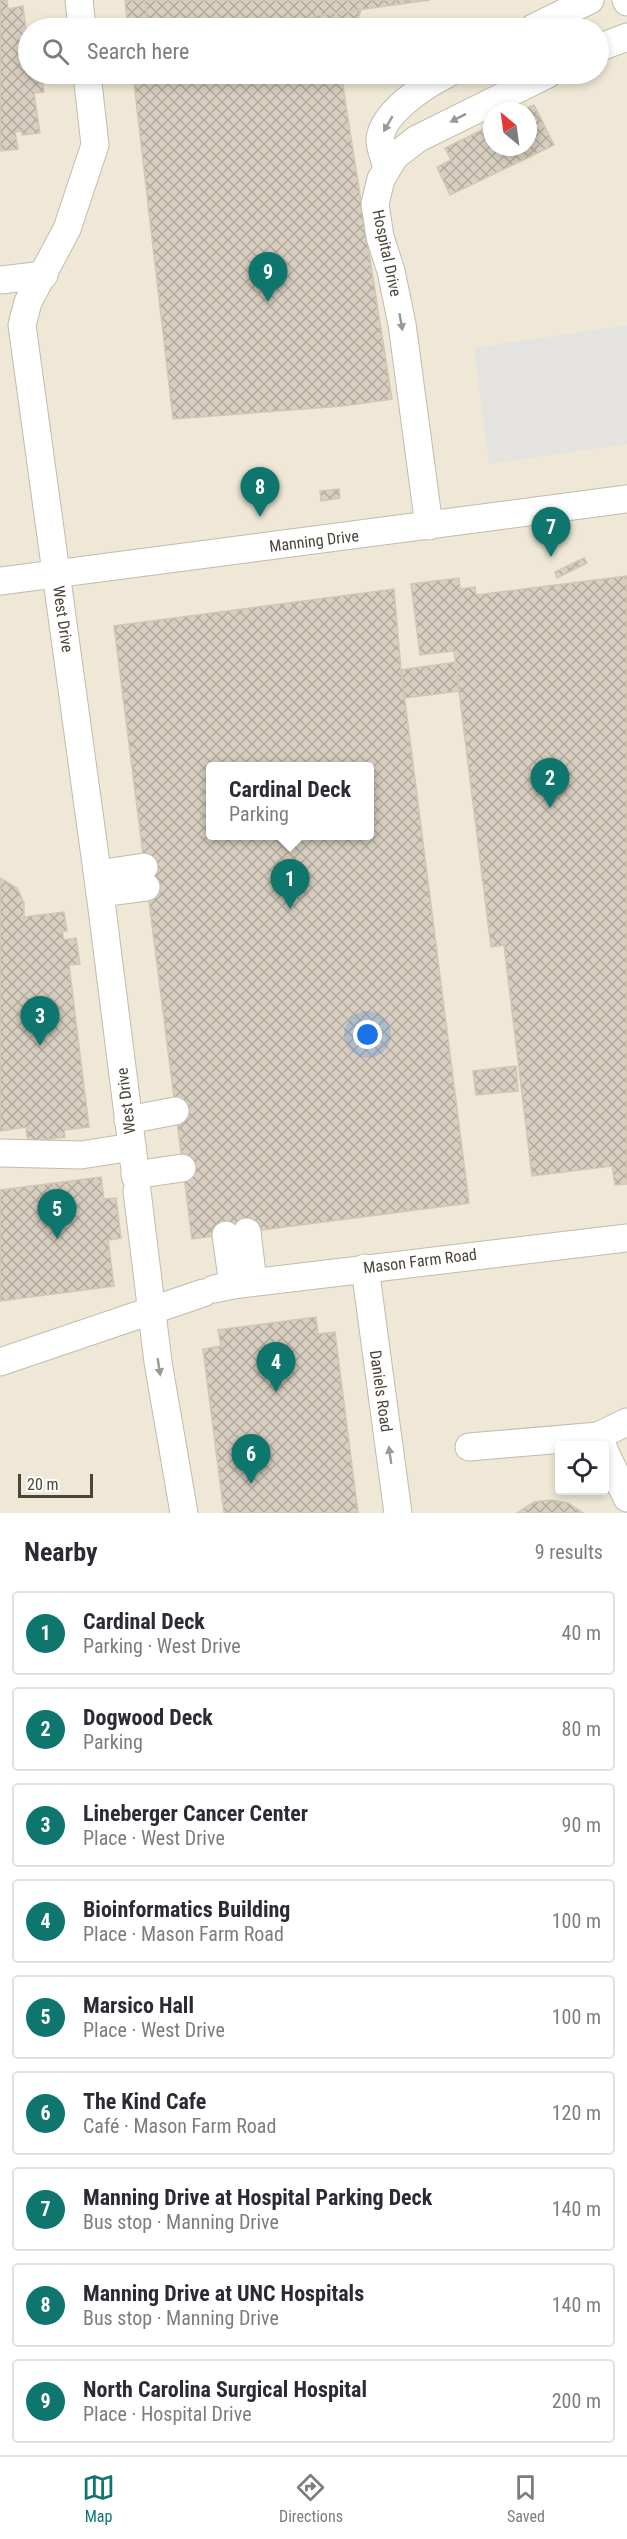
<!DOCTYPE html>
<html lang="en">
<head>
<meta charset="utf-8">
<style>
  :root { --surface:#fff; --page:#f2f2f3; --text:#2b2b33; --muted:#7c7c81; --line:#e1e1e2; --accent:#0f766e }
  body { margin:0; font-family:"Roboto Condensed",sans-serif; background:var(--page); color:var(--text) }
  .controls { position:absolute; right:18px; bottom:18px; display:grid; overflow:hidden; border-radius:6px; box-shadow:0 3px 9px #0003 }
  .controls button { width:54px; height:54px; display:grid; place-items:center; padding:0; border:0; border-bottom:2px solid var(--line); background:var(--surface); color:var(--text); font:30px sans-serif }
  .compass { position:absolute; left:483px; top:102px; width:54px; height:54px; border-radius:50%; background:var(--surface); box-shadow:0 3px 9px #0003; rotate:331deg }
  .scale { position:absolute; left:18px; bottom:15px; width:75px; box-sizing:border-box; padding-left:6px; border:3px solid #4b4439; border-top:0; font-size:16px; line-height:21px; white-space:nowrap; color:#4b4439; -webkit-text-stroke:4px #fff; paint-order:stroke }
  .you { position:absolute; left:368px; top:1035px; width:21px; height:21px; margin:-15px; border:4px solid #fff; border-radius:50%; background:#1a73e8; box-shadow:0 0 0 9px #1a73e833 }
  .badge { display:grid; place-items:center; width:39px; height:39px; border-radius:50%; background:var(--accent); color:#fff; font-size:20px; font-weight:700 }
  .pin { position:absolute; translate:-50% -50px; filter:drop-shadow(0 2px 3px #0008) }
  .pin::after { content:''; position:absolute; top:32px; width:21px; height:18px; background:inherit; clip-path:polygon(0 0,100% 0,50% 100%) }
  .popup { position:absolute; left:206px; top:762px; width:168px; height:78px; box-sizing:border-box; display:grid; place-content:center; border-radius:6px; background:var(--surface); filter:drop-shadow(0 2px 4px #0005); font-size:20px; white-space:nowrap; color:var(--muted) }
  .popup b { font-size:22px; color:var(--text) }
  .popup::after { content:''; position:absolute; left:50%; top:100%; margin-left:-12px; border:12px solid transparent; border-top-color:var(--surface) }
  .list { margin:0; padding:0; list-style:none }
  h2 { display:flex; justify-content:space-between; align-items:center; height:78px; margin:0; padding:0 24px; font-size:26px }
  h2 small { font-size:20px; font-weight:400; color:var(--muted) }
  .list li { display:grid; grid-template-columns:39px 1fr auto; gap:18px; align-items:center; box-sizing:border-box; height:84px; margin:0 12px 12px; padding:0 12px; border:2px solid var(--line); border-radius:6px }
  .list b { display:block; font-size:22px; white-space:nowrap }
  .list p { margin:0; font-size:20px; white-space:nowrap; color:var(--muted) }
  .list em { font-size:20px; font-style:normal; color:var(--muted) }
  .icon { flex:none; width:33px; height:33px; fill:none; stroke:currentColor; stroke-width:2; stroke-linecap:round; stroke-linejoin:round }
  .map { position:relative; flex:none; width:627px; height:1513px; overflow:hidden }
  .search { position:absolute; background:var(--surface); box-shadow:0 3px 9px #0003; left:18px; right:18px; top:18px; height:66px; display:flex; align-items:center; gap:15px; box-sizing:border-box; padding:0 21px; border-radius:33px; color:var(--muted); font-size:22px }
  .sheet { height:942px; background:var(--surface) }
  nav { display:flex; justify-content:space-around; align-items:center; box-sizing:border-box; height:84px; border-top:2px solid var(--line); background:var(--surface); font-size:16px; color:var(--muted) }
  nav a { display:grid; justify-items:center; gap:3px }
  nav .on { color:var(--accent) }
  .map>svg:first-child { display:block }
  .education { fill:#efe8d6; fill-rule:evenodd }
  .parking { fill:#e5e3e0 }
  .building { fill:url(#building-cross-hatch); stroke:#d3c7b4; stroke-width:1.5; fill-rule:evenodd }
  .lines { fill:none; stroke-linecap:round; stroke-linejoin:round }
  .minor-casing { stroke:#c2bbae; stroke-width:29 }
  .minor { stroke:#fff; stroke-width:27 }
  .oneway { fill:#9c9892 }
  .labels { text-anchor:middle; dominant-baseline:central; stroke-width:4.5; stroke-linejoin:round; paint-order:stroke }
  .street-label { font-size:16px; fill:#4b4439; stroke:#fff }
</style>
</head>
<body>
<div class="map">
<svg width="627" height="1513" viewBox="0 0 627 1513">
  <defs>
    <pattern id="building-cross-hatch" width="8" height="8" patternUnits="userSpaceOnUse" patternTransform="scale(1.5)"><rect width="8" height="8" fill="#d8cfc1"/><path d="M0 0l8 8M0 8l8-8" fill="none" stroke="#b1aa9e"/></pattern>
  </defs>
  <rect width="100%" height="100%" fill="#f6f3ec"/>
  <path class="education" d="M0,0H627V1513H0ZM28,28H598V74H28ZM492,111H528V147H492ZM210,766H370V836H210ZM560,1446H604V1490H560Z"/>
  <polygon class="parking" points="627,325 627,444 489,464 474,348"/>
  <g class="building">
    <polygon points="0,0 7,0 8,9 23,6 28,45 28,74 41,74 44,92 34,93 40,133 22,135 22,131 15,132 18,149 0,151"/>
    <polygon points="125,0 145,0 148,28 128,28"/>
    <polygon points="145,0 430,0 314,16 316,26 300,28 148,28"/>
    <polygon points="361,10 355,28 299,28 316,26 314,16"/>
    <polygon points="133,74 341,74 392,399 343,406 173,419"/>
    <polygon points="534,105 554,145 450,195 437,167 451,160 445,148 492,125 492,147 528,147 528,111 521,111"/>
    <polygon points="339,489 340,498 321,501 320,491"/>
    <polygon points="584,558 587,563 557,578 555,572"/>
    <polygon points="627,576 627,1184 615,1185 612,1166 532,1176 504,945 491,947 454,651 420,655 411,584 459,578 460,589 475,587 476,595"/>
    <path d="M394,589L401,670L469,1203L192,1239L114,626ZM210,766H370V836H210Z"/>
    <polygon points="456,662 459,691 405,698 401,670"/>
    <polygon points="0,878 17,888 24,903 24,917 64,912 67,931 62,931 64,940 76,938 80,964 69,965 89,1127 64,1130 65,1137 28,1142 26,1127 0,1131"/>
    <polygon points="516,1066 518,1091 476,1095 473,1071"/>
    <polygon points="101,1177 104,1199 116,1198 121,1238 108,1240 114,1286 0,1301 0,1190"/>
    <polygon points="316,1317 318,1334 335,1332 358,1513 224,1513 203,1349 221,1346 218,1330"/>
    <polygon points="551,1500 568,1503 583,1513 517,1513 534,1502"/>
  </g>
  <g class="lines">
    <defs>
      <g id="minor">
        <polyline points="79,0 82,28"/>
        <polyline points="626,0 627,2"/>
        <polyline points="533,28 590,0"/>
        <polyline points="598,48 627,37"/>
        <polyline points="87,74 95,145 67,229 28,302 22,325 100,893 136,1178"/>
        <path d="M387,167C385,159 379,147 380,139C383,112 425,85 447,74"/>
        <polyline points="0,280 44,275"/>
        <polyline points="429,526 402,324 391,271 380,237 375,204 381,179 395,156 417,139 548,74"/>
        <polyline points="0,581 627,499"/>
        <polyline points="98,874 144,867"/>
        <polyline points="100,893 146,887"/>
        <polyline points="128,1120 175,1111"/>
        <polyline points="0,1153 81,1155 132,1147"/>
        <polyline points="135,1175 182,1168"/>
        <polyline points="137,1191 158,1362 184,1513"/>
        <polyline points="247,1232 253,1282"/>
        <polyline points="226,1235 233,1285"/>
        <polyline points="365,1268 398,1513"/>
        <polyline points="214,1289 233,1285 627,1238"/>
        <polyline points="0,1362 203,1293"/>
        <polyline points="603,1446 598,1436 627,1422"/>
        <polyline points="469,1447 598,1436"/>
        <polyline points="604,1450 627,1498"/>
      </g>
    </defs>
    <use href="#minor" class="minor-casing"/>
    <use href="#minor" class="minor"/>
  </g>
  <defs><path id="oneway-solid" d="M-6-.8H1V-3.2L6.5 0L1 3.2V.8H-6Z" transform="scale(1.5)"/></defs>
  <g class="oneway">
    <use href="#oneway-solid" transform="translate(458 118) rotate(153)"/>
    <use href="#oneway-solid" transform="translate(388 124) rotate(120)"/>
    <use href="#oneway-solid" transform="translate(401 322) rotate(80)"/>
    <use href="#oneway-solid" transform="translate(159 1367) rotate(81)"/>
    <use href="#oneway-solid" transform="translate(390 1455) rotate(-98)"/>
  </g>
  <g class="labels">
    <g class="street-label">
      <text transform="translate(387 253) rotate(78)">Hospital Drive</text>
      <text transform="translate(314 541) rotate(-7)">Manning Drive</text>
      <text transform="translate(63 619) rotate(82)">West Drive</text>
      <text transform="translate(126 1101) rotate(-97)">West Drive</text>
      <text transform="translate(420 1261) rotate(-7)">Mason Farm Road</text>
      <text transform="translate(381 1391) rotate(82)">Daniels Road</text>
    </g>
  </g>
</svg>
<div class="controls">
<button><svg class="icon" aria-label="locate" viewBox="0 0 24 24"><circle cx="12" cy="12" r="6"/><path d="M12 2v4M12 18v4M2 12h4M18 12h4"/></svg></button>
</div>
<svg class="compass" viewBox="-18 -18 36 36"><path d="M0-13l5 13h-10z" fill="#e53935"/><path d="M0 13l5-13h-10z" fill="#7c7c81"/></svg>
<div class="scale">20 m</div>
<div class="you"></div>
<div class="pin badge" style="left:290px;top:909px">1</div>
<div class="popup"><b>Cardinal Deck</b>Parking</div>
<div class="pin badge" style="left:550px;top:808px">2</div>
<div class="pin badge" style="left:40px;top:1046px">3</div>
<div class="pin badge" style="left:276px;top:1392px">4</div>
<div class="pin badge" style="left:57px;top:1239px">5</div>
<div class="pin badge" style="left:251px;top:1484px">6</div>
<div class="pin badge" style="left:551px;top:557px">7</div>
<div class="pin badge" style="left:260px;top:517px">8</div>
<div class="pin badge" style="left:268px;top:302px">9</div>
<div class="search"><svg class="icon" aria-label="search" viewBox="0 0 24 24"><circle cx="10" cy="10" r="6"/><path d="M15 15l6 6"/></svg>Search here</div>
</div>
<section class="sheet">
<h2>Nearby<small>9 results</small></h2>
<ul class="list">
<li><span class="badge">1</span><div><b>Cardinal Deck</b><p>Parking · West Drive</p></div><em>40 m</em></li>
<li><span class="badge">2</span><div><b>Dogwood Deck</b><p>Parking</p></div><em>80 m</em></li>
<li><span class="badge">3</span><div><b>Lineberger Cancer Center</b><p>Place · West Drive</p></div><em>90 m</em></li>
<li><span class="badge">4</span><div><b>Bioinformatics Building</b><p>Place · Mason Farm Road</p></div><em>100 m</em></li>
<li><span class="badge">5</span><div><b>Marsico Hall</b><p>Place · West Drive</p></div><em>100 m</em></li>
<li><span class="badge">6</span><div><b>The Kind Cafe</b><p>Café · Mason Farm Road</p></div><em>120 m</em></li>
<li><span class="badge">7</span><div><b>Manning Drive at Hospital Parking Deck</b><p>Bus stop · Manning Drive</p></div><em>140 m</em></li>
<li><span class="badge">8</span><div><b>Manning Drive at UNC Hospitals</b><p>Bus stop · Manning Drive</p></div><em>140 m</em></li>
<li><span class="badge">9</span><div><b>North Carolina Surgical Hospital</b><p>Place · Hospital Drive</p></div><em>200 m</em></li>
</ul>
</section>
<nav>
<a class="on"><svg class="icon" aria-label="map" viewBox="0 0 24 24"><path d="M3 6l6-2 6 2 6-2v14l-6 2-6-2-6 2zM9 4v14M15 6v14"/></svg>Map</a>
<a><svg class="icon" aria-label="directions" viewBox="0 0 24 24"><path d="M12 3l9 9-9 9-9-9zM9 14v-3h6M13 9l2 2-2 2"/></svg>Directions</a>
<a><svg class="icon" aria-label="saved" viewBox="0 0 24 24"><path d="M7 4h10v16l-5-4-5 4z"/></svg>Saved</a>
</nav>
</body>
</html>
